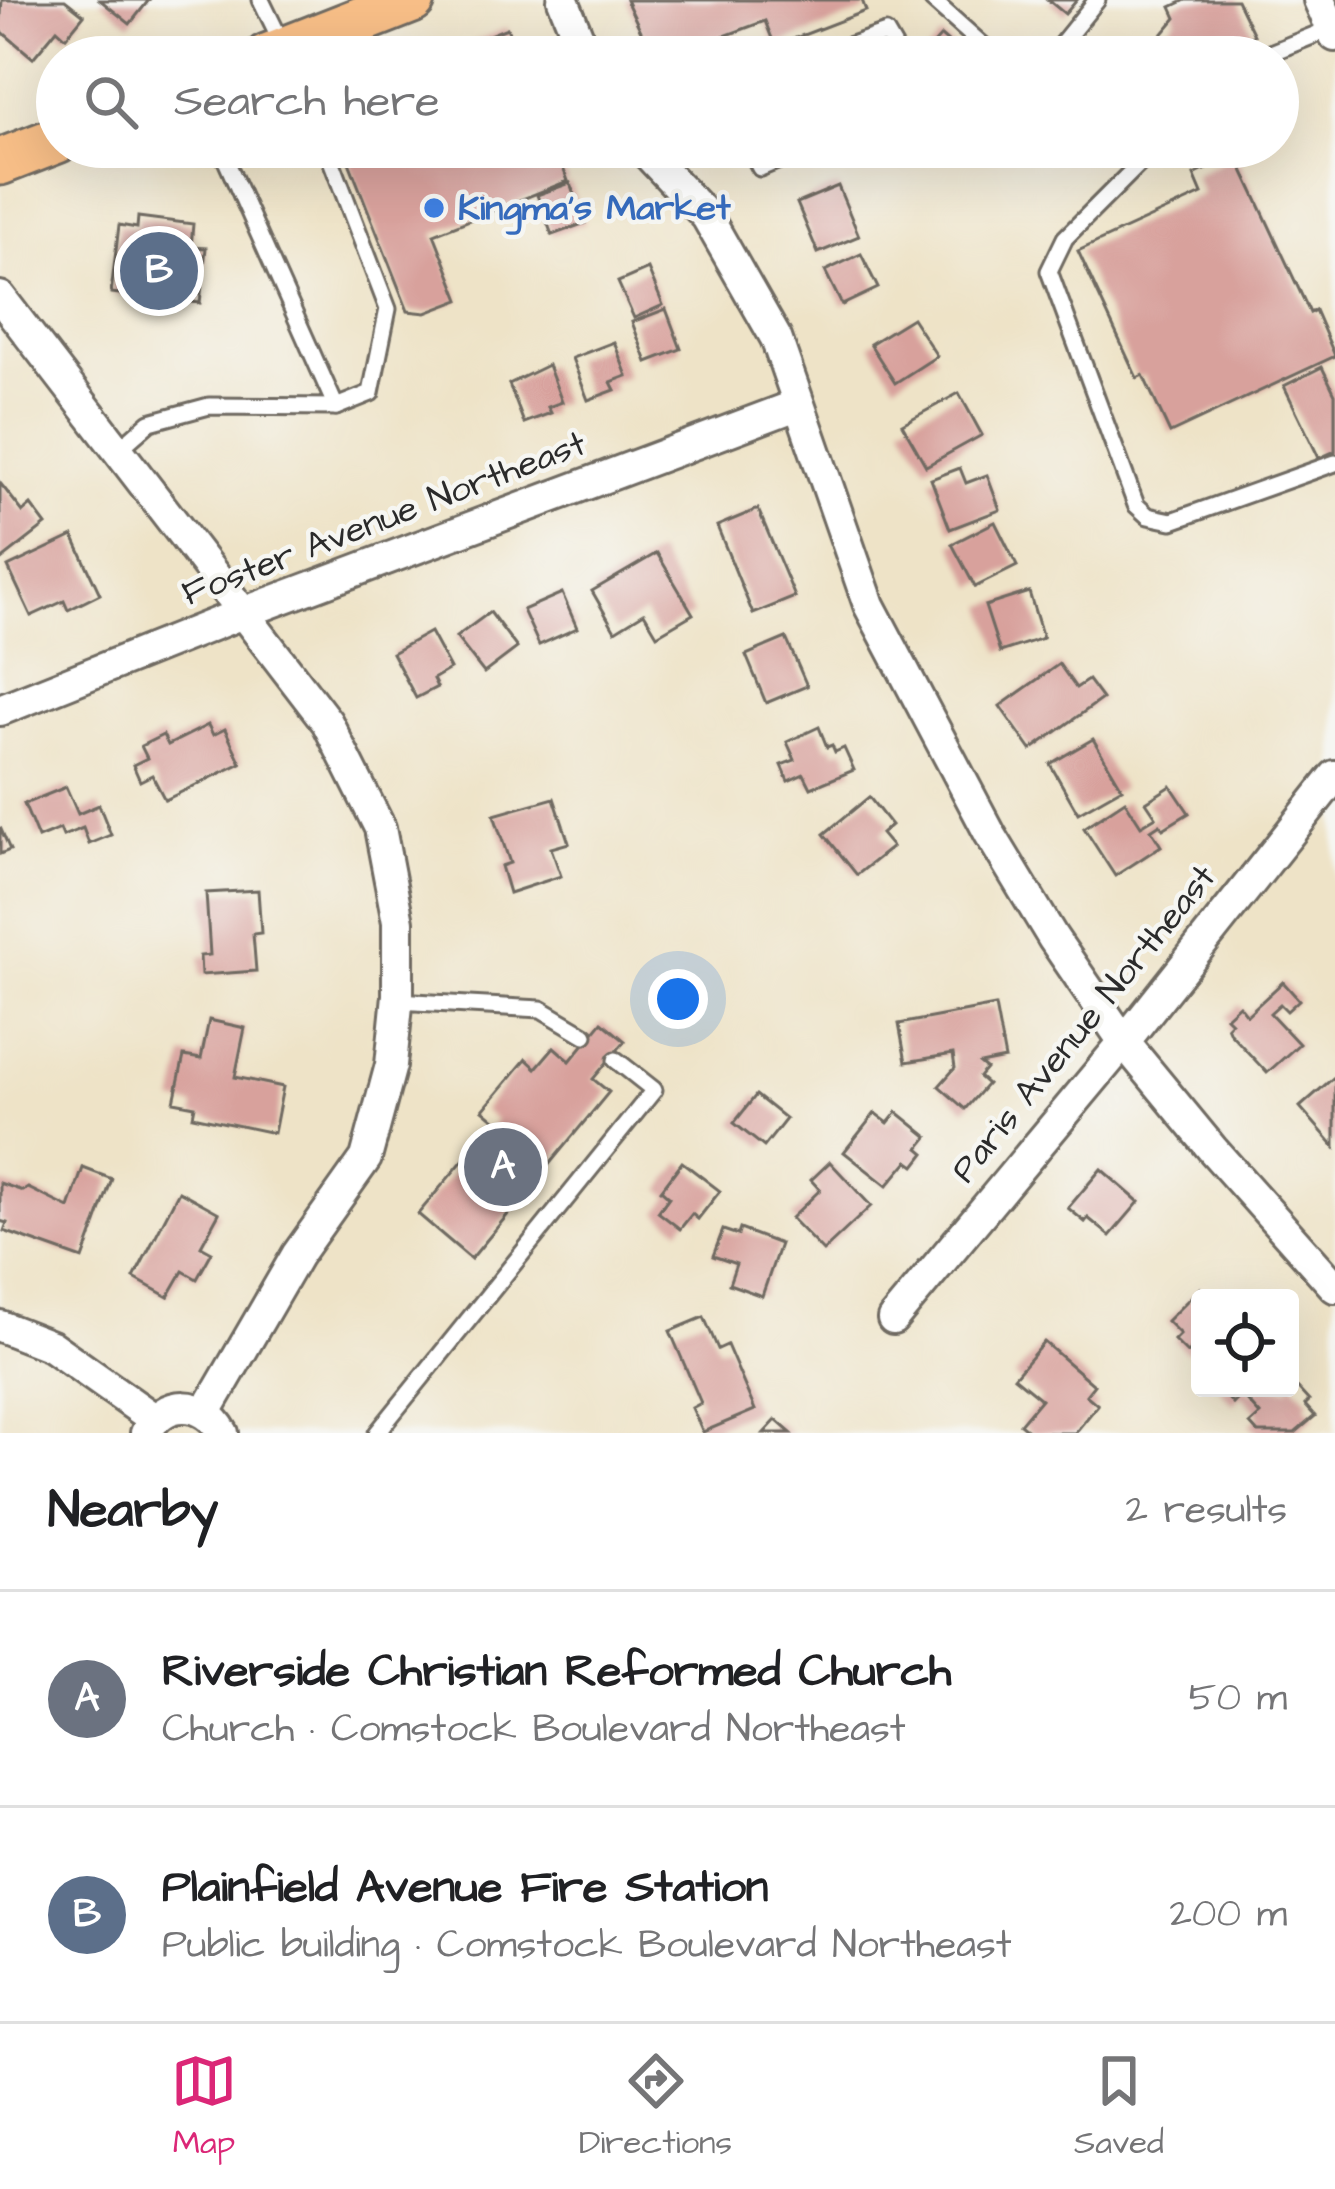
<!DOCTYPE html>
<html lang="en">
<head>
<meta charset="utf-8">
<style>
  :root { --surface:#fff; --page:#f6f6f6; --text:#202124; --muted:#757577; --line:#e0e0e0; --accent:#db2777 }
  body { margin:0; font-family:"Architects Daughter",sans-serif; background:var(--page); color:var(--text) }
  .controls { position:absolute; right:36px; bottom:36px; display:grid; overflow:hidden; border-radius:12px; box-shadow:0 12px 48px #0002 }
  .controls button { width:108px; height:108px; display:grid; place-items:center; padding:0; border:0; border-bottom:3px solid var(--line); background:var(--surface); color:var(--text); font:60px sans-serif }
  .you { position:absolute; left:678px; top:999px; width:42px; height:42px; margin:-30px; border:9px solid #fff; border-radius:50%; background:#1a73e8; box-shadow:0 0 0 18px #1a73e833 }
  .badge { display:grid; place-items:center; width:78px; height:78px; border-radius:50%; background:var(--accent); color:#fff; font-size:39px; font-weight:700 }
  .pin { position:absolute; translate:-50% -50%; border:6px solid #fff; box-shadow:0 3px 12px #0006 }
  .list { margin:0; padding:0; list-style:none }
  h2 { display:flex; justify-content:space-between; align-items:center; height:156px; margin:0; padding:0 48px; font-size:51px }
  h2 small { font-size:39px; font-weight:400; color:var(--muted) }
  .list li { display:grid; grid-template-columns:78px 1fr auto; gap:36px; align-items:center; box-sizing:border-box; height:216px; padding:0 48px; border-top:3px solid var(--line) }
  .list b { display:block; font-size:45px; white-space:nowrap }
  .list p { margin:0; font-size:39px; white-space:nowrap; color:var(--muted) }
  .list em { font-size:39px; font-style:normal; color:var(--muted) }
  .icon { flex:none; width:66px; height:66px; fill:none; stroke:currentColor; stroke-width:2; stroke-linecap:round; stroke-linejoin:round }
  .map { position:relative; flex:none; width:1335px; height:1433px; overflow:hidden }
  .search { position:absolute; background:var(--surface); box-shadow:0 12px 48px #0002; left:36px; right:36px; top:36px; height:132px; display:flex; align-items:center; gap:30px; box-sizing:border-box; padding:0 42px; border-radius:66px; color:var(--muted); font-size:45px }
  .sheet { height:588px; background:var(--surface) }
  nav { display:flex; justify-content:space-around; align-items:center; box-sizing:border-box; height:168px; border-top:3px solid var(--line); background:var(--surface); font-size:33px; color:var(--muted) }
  nav a { display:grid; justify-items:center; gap:6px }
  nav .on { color:var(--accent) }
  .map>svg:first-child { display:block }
  .building { fill:#d8a19c }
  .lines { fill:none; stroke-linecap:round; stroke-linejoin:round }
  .lane-casing { stroke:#6f6b62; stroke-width:21 }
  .street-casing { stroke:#6f6b62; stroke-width:36 }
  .primary-casing { stroke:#6f6b62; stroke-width:51 }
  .lane { stroke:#fff; stroke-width:15 }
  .street { stroke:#fff; stroke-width:30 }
  .primary { stroke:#f7be87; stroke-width:45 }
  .shop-dot { fill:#3f7fe0; stroke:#f6f6f2; stroke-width:4.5 }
  .labels { text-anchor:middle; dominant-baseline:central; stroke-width:9; stroke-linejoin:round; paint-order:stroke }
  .shop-label { font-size:36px; font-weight:bold; fill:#366cbe; stroke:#f6f6f2; text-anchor:start }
  .street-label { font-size:36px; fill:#2b2b2b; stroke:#f6f6f2 }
</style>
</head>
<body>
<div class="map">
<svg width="1335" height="1433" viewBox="0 0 1335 1433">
  <rect width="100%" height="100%" fill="#f6f6f2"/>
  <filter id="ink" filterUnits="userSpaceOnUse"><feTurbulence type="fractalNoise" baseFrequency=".00833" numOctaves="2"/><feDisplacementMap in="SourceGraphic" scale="24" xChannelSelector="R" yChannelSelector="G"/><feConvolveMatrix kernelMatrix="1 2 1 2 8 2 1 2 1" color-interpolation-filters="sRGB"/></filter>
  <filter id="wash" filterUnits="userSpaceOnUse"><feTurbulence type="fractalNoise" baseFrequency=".004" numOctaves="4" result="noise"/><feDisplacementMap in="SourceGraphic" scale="48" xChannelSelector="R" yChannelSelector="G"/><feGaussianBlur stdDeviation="2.7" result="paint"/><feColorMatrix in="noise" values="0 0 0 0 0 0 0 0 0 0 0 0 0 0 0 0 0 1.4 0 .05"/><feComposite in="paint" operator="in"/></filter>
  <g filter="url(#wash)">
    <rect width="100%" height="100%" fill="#eee3c7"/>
    <g id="blocks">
      <g class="building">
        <polygon points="2,0 65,0 84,15 66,37 57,29 33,58 0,30"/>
        <polygon points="100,0 149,0 130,24"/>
        <polygon points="626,0 862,0 866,11 775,46 765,21 668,57 665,49 652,54"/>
        <polygon points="1048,0 1077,0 1065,14"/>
        <polygon points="1186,0 1237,0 1254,35 1230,46 1220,57 1143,57 1176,18 1171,7"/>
        <polygon points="507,28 519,57 434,57"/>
        <polygon points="941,36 965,57 922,57"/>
        <polygon points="343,147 555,147 568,181 434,234 460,300 426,313 408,311"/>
        <polygon points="1236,155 1310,313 1315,310 1335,356 1170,433 1143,375 1137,378 1078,251 1202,194 1194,175"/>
        <polygon points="570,183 585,223 552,235 537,195"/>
        <polygon points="838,186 859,236 818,253 797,203"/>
        <polygon points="138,217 193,224 191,247 206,248 200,303 182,301 182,307 127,300 128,295 111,293 119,225 137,228"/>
        <polygon points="861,254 878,288 842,305 825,271"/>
        <polygon points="648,269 663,305 634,318 618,282"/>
        <polygon points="666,309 681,349 647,362 632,322"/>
        <polygon points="912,318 937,356 895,383 870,344"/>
        <polygon points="614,342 627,376 611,382 615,390 588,400 572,358"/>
        <polygon points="548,365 562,402 548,407 551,413 524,423 509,384"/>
        <polygon points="1322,367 1335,394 1335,451 1319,458 1284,386"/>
        <polygon points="959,393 982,435 926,466 902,424"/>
        <polygon points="960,468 966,483 987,475 1000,510 950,529 931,479"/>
        <polygon points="0,483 23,512 31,505 46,525 0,561"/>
        <polygon points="758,509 795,597 753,614 717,526"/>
        <polygon points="995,522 1017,566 975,587 952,544"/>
        <polygon points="73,536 100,594 68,610 64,601 31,616 8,567"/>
        <polygon points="657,553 693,614 657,635 644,613 615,631 592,591"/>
        <polygon points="1029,592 1043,638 1000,652 985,606"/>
        <polygon points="562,593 577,628 539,645 523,610"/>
        <polygon points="490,612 517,648 484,673 456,637"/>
        <polygon points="430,632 450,669 433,679 437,687 416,698 392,653"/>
        <polygon points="786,638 807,686 766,703 746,655"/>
        <polygon points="1059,664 1076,688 1088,680 1102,699 1031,750 1000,706"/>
        <polygon points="208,725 213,735 225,729 241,763 165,800 152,775 140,781 133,765 147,758 141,746 163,735 168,745"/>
        <polygon points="819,727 827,747 832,745 835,752 844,748 854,770 811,788 804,774 788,781 781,765 795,760 787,742"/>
        <polygon points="1093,739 1122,788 1078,813 1050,764"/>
        <polygon points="1171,786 1189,813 1163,829 1160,824 1151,830 1161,846 1115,876 1084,828 1125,801 1141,826 1156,817 1146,802"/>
        <polygon points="66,787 78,814 99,805 111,835 89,844 83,828 63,836 60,829 38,838 24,804"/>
        <polygon points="869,797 891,825 881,834 892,847 857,875 824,834"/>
        <polygon points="554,798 569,843 551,848 561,876 509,893 501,866 510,863 494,815"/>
        <polygon points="0,827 10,850 0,854"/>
        <polygon points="258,890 261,933 253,934 256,971 201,975 200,956 210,955 206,893"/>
        <polygon points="1283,982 1299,1000 1287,1011 1280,1004 1270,1013 1299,1044 1267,1073 1230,1033 1227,1026 1231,1022 1226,1017 1239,1005 1247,1015"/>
        <polygon points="995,1006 1005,1059 980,1064 986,1069 979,1077 987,1084 965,1109 939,1086 955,1068 953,1054 906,1062 899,1024"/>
        <polygon points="209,1020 245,1028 235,1077 283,1087 274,1133 193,1116 195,1106 174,1102 184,1056 201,1059"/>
        <polygon points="602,1022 625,1041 593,1079 609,1092 471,1259 418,1214 496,1121 483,1110 526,1059 536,1068 554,1047 570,1061"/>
        <polygon points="1333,1078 1335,1081 1335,1147 1300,1107"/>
        <polygon points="756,1095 786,1119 764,1147 734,1123"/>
        <polygon points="897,1112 928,1137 919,1148 925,1153 915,1166 908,1161 887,1186 844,1152 875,1113 888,1123"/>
        <polygon points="682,1162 720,1191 698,1219 692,1214 680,1229 658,1212 669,1197 661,1190"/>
        <polygon points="830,1162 871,1206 823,1251 791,1218 820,1190 811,1180"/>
        <polygon points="83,1168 112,1179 83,1259 4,1231 7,1223 0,1221 0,1183 23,1191 28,1188 69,1208"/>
        <polygon points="1101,1169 1139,1202 1110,1236 1088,1218 1085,1222 1068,1208"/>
        <polygon points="179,1191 219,1213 201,1246 212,1252 197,1279 183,1271 168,1297 134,1278"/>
        <polygon points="740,1229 780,1244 762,1296 729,1284 736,1264 713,1256 723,1230 738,1235"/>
        <polygon points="1200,1288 1209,1298 1200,1298 1200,1355 1193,1347 1187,1353 1174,1340 1180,1334 1167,1321"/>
        <polygon points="704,1317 718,1349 727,1345 755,1410 703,1432 692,1408 701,1403 670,1331"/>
        <polygon points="1044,1342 1094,1385 1086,1395 1098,1405 1075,1433 1031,1433 1020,1424 1041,1399 1014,1377"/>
        <polygon points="1290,1380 1309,1401 1305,1405 1315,1416 1295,1433 1258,1433 1250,1424 1260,1415 1242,1395 1233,1404 1219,1388 1248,1388 1253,1393 1259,1388 1290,1388"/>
        <polygon points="776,1420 791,1433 764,1433"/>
      </g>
    </g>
  </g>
  <g filter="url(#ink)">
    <use href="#blocks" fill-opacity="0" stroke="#6f6b62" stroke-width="3"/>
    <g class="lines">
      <defs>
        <g id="lane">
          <polyline points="261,0 282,43"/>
          <polyline points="932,0 996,57"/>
          <polyline points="816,57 886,33 900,57"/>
          <polyline points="1051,57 1097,0"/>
          <polyline points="1260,57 1332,28"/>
          <polyline points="220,147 336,407"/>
          <polyline points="749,147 760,168 810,147"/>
          <polyline points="1156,147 1065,238 1049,271 1136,505 1148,516 1172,521 1335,463"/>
          <polyline points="117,451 150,422 209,406 336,407 371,393 388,309 326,147"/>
          <polyline points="397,1001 541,1009 585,1035"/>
          <polyline points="377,1433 654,1090 616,1060"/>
        </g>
        <g id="street">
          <polyline points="563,0 586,57"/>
          <polyline points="1319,0 1335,36"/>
          <polyline points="641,147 707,217 776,338 869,605 990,834 1053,938 1124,1042 1213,1150 1335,1287"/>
          <polyline points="0,297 327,722 380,828 398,922 398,995 391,1065 366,1158 297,1255 206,1412"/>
          <polyline points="0,710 240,614 797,405"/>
          <polyline points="893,1319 1124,1042 1335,776"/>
          <polyline points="0,1326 51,1346 154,1419"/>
          <path d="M146,1433C164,1398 204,1399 223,1433"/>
        </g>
        <g id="primary">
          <polyline points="267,57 412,0"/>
          <polyline points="0,162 57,140"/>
        </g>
      </defs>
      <use href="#lane" class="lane-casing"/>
      <use href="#street" class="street-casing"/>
      <use href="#primary" class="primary-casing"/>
      <use href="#lane" class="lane"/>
      <use href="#street" class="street"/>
      <use href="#primary" class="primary"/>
    </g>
  </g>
  <circle class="shop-dot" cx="434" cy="208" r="12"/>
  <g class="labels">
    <g class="shop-label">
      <text x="458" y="208">Kingma's Market</text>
    </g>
    <g class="street-label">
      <text transform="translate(384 519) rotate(-21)">Foster Avenue Northeast</text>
      <text transform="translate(1084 1024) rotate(-51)">Paris Avenue Northeast</text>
    </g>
  </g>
</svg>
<div class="controls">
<button><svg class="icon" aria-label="locate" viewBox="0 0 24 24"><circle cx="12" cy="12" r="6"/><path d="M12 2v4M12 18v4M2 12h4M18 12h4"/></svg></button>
</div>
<div class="you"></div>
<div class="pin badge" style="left:503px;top:1167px;background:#6b7280">A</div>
<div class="pin badge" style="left:159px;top:271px;background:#5c6f8a">B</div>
<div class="search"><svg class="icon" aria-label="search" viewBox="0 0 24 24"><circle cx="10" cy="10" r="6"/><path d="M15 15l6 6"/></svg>Search here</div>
</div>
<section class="sheet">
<h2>Nearby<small>2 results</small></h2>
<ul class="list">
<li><span class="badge" style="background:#6b7280">A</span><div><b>Riverside Christian Reformed Church</b><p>Church · Comstock Boulevard Northeast</p></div><em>50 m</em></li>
<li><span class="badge" style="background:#5c6f8a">B</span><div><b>Plainfield Avenue Fire Station</b><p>Public building · Comstock Boulevard Northeast</p></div><em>200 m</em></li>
</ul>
</section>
<nav>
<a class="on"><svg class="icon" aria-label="map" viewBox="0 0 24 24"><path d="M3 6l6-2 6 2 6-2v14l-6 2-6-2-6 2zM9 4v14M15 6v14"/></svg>Map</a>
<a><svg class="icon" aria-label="directions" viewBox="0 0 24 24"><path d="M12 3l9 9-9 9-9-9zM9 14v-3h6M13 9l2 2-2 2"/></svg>Directions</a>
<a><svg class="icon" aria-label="saved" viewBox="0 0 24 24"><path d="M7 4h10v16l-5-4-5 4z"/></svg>Saved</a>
</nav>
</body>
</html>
